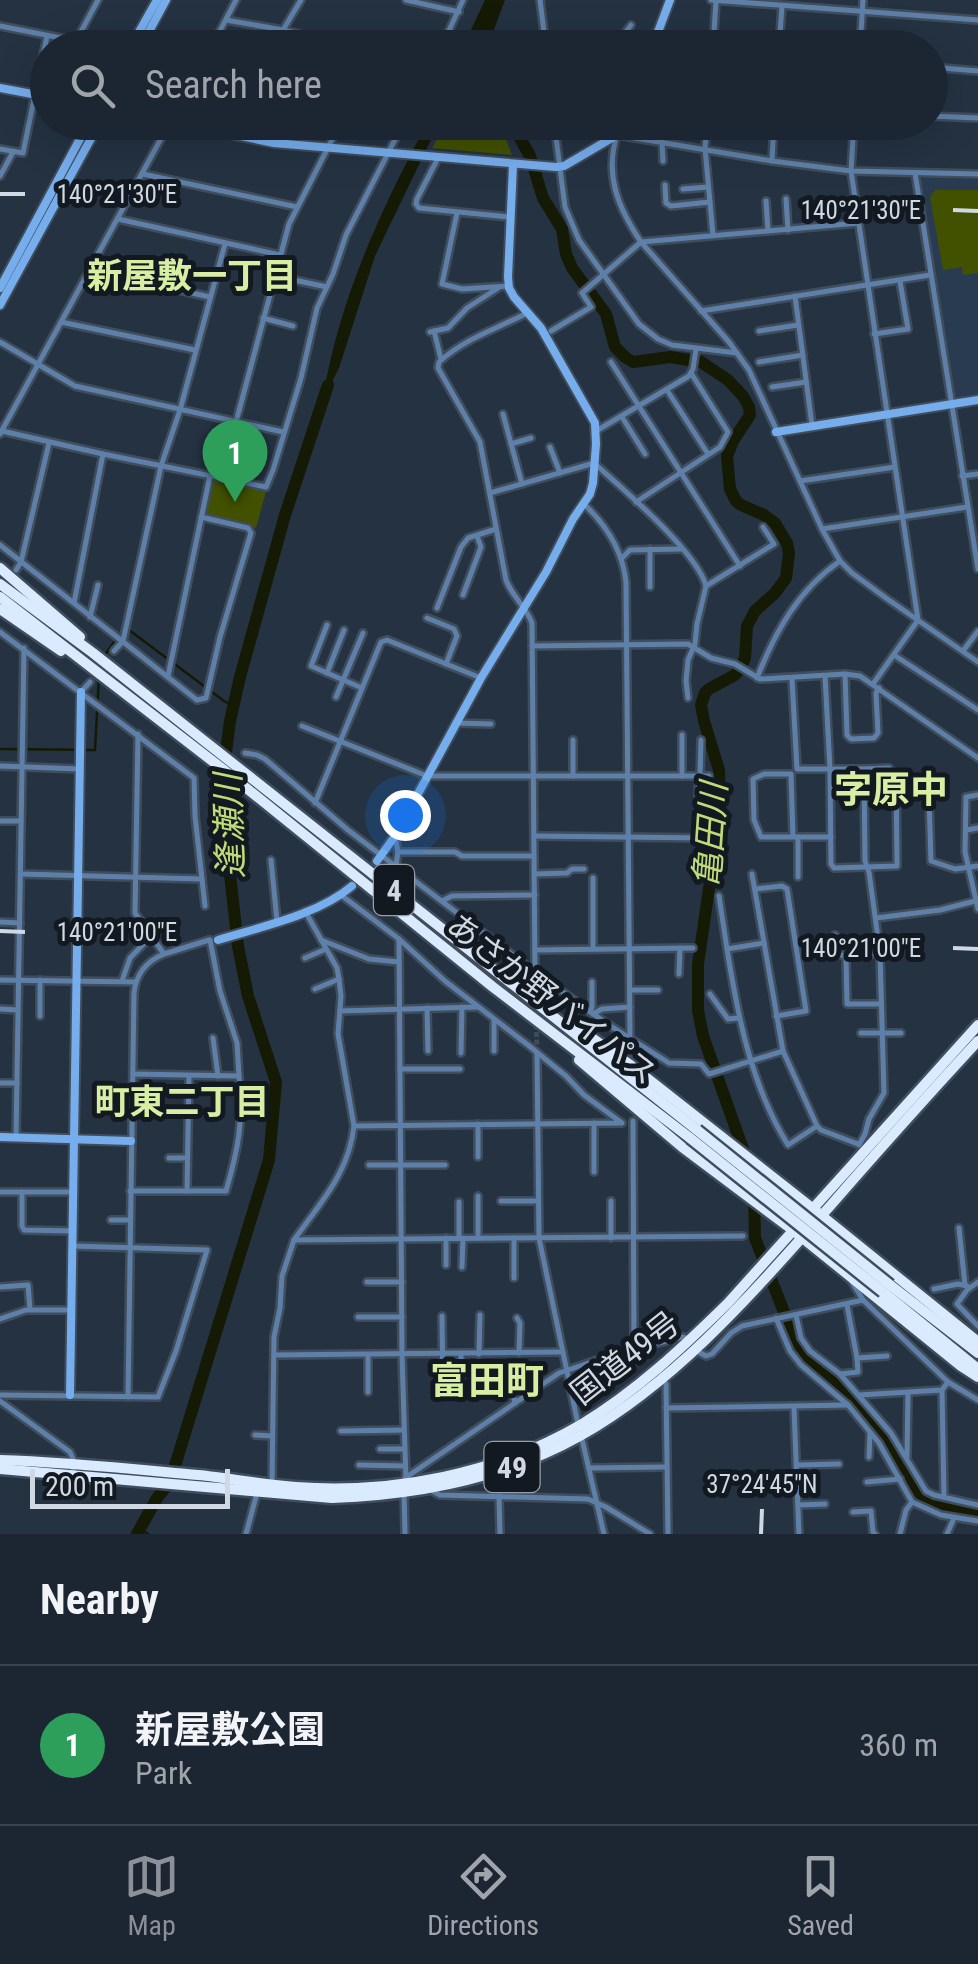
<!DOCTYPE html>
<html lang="en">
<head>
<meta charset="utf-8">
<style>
  :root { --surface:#1b2632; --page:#28323e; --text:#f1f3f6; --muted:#a0a5ac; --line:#39434d; --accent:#8c9099 }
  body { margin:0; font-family:"Roboto Condensed","Noto Sans JP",sans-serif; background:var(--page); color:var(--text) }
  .scale { position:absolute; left:30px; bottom:25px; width:200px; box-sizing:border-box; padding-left:10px; border:5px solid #d0d9e3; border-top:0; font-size:28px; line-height:35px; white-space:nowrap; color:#d0d9e3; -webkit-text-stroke:8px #131920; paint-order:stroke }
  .you { position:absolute; left:405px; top:815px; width:35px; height:35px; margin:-25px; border:8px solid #fff; border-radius:50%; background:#1a73e8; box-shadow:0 0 0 15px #1a73e833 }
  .badge { display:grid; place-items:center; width:65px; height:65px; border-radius:50%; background:var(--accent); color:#fff; font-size:32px; font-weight:700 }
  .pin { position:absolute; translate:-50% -82px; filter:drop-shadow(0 2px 5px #0008) }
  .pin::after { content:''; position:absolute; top:52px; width:35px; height:30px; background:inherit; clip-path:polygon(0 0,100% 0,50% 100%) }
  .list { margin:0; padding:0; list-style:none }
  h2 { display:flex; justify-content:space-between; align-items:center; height:130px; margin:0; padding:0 40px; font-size:42px }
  h2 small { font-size:32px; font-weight:400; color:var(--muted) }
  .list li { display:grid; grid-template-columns:65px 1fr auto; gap:30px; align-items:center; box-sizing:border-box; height:160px; padding:0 40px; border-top:2px solid var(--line) }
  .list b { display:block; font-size:38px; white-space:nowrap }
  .list p { margin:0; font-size:32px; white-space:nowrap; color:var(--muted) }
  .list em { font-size:32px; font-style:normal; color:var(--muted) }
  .icon { flex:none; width:55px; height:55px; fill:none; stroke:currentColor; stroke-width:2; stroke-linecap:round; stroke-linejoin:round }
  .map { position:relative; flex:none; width:978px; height:1534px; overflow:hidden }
  .search { position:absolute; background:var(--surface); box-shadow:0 10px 40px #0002; left:30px; right:30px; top:30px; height:110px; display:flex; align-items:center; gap:25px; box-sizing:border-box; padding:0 35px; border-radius:55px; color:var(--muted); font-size:38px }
  .sheet { height:290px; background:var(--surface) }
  nav { display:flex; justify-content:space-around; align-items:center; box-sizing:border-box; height:140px; border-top:2px solid var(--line); background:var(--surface); font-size:28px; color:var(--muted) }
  nav a { display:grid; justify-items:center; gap:5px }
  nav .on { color:var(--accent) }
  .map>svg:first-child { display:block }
  .built { fill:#283b50 }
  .green { fill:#415100 }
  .water { fill:#151a05 }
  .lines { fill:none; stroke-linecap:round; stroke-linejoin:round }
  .stream { stroke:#151a05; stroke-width:2.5 }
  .river { stroke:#151a05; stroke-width:12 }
  .street-tunnel { stroke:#3e4b5a; stroke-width:5; stroke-dasharray:5 2.5; stroke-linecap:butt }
  .street-casing { stroke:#404d5c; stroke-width:10 }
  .secondary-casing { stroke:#404d5c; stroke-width:12 }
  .highway-casing { stroke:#404d5c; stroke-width:15 }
  .street { stroke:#5e80a8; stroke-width:5 }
  .secondary { stroke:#76adec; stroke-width:8 }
  .highway { stroke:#daebff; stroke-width:10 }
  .highway-bridge-casing { stroke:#404d5c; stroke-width:15; stroke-linecap:butt }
  .highway-bridge { stroke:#daebff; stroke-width:10 }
  .ticks { fill:none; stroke:#d0d9e3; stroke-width:4 }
  .labels { text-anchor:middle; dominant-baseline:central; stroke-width:10; stroke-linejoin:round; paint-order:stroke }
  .shield { fill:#131920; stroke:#979fa8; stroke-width:2.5 }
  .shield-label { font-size:30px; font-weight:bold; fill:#d0d9e3 }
  .street-label { font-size:32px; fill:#d0d9e3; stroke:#131920 }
  .neighbourhood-label { font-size:35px; font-weight:bold; fill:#d7eea3; stroke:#131920 }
  .water-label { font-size:35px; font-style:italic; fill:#bfdb78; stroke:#131920 }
  .quarter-label { font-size:38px; font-weight:bold; fill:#d7eea3; stroke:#131920 }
  .ticks-label { font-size:25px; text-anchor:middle; fill:#d0d9e3; stroke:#131920; stroke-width:10; stroke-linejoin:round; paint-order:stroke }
</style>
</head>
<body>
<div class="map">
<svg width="978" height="1534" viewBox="0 0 978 1534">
  <rect width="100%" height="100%" fill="#243242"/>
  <polygon class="built" points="923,178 978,179 978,394 957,397 954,395 920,182"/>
  <g class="green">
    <polygon points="446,123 499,123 512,155 432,148"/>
    <polygon points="935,190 978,190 978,273 963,275 962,267 943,270 930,197"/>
    <polygon points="212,478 267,488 256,528 203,516"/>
  </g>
  <g class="water">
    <polygon points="485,0 505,0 493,32 495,47 463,47"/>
    <path d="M427,123H439L375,256L339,368L322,402C340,297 378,216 427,123Z"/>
  </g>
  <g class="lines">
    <g class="stream">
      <polyline points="129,630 224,701 234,706"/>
      <polyline points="104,656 123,630"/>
      <polyline points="0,749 95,750 99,677"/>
      <polyline points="139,1528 148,1534"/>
    </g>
    <g class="river">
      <polyline points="511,122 530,156 543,198 562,229 566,254 572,268 606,314 615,347 625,357 633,362 670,357 701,362 728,380 743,396 749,407 750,415 733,441 727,456 730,489 736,501 741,505 764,515 775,523 787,543 789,553 786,578 775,593 755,611 747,626 745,658 740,669 735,675 709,689 705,693 701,705 704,721 719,770 720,813 698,964 698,1010 703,1036 748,1163"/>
      <polyline points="754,1192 755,1238 793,1335 805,1357 842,1386 871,1419 893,1450 915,1488 925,1498 935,1503 978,1511"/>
      <polyline points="137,1534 157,1498 170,1482 269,1160 276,1082 248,996 238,946 224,821 222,783 230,721 240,677 285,515 328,385"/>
    </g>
    <g class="street-tunnel">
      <polyline points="535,972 537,1053"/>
      <polyline points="630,1039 631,1063"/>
    </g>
    <defs>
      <g id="street">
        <polyline points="406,0 459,12"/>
        <polyline points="540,0 546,48"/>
        <polyline points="711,0 978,20"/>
        <polyline points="226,20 283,30 357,48"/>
        <polyline points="0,26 76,41 98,0"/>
        <polyline points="283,30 301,0"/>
        <polyline points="211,48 236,0"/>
        <polyline points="441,48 463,0"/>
        <polyline points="614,48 631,25"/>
        <polyline points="713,48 716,1"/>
        <polyline points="779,48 782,6"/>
        <polyline points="860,48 863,0"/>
        <polyline points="930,67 978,71"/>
        <polyline points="930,116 978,118"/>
        <polyline points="554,122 565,207 579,240 639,324 658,339 672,345 737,353"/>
        <polyline points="707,122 705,148 713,235"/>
        <polyline points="812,122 812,127"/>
        <polyline points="854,122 851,171 918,620 873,684"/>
        <polyline points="662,142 663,161"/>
        <polyline points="0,149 23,153 47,36"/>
        <polyline points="438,158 417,199 416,204 419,208 509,217"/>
        <polyline points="772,161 774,122"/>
        <polyline points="915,173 978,569"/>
        <polyline points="143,174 297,207"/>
        <path d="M978,174L851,171L772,161L617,135C604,176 619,209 641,242L729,342L749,370L822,529L840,561L852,573L886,598L978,662"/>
        <polyline points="0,176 13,152"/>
        <polyline points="665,185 666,203 671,206 710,202"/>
        <polyline points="683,189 708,187"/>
        <polyline points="786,199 788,230"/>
        <polyline points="766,201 768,231"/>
        <polyline points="457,213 442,284 462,289 509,286"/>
        <polyline points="118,219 280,255"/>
        <polyline points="89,270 210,297"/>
        <polyline points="275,276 327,287"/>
        <polyline points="795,296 812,425"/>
        <polyline points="701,311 930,275"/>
        <path d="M527,313C497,329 465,338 439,362L438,368L480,442L506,580C512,596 526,607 532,623L535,972"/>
        <polyline points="263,318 293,326"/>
        <polyline points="61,322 195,350"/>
        <polyline points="434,331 441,359"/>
        <polyline points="551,331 591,307 582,293 641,242 858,223"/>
        <polyline points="759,331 798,325"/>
        <polyline points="430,332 448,328 467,308 498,288"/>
        <polyline points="874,334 908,329 900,281"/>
        <polyline points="0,342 75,386 283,432"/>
        <polyline points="611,362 740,566"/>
        <polyline points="759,362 803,355"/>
        <polyline points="772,387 806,382"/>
        <polyline points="667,390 708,454"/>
        <polyline points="503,414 522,484"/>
        <polyline points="622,417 645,454"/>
        <polyline points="236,422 289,224 341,122"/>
        <polyline points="2,431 103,454 266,487 273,470 301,378 317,308 333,274 346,235 404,122"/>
        <polyline points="596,431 689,376 693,369 696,349"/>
        <polyline points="0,434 170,122"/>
        <polyline points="511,444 531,438"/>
        <polyline points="550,447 560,473"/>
        <polyline points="962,476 978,474"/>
        <polyline points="800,481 895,467"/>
        <path d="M490,493L594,463C622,488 697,552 706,586L697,624L695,644L688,660L686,681L688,698"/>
        <polyline points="636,502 720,447 728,432 691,373"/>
        <path d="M584,504C606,525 623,552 626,582L630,1038"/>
        <polyline points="822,529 967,507"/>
        <polyline points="0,545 197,700 206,698 220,637 251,533 248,528 201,517"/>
        <polyline points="650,549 650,587"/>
        <polyline points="621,559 630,550 681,549"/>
        <polyline points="16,570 21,562 49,443"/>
        <polyline points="706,586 774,544 763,527"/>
        <polyline points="463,595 481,547 477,536"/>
        <polyline points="74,603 103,454"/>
        <polyline points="437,608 461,547 468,538 496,529"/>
        <polyline points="90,617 98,585"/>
        <polyline points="427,618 454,629 457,636 446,664"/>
        <polyline points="327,625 311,666 362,688"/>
        <polyline points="0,632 194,778 195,816 202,879 21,874"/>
        <polyline points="532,646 688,644 711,658 735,664 760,679 845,674 860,676 978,758"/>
        <polyline points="114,651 123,641 161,466 180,410 225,244"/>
        <polyline points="963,651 978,631"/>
        <polyline points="894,655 978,710"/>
        <polyline points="327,673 344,630"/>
        <polyline points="845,674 847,735 851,739 874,738 878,733 876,693 879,688"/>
        <polyline points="168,676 210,476"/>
        <polyline points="825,676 830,769 831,864 834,868 897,866 896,775 889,768 864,769"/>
        <path d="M757,678C775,632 798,590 840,561"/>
        <polyline points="792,679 797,769 864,769 865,861 869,872 880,953 884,1093 869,1119 865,1134 859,1145"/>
        <polyline points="81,692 90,682"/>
        <polyline points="336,697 363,633"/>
        <polyline points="456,723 491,724"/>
        <polyline points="302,726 427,776 709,776"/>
        <polyline points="573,740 573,776"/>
        <polyline points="245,753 257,755 265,759 348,830 535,972 606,1023 669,1063 701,1064 709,1074 783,1051"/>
        <polyline points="0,766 80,769"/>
        <polyline points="682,776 682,735"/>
        <polyline points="700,776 701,740"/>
        <polyline points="896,793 922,792 929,798 931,861 955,869 978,866"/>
        <polyline points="978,795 966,797 965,852 978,909"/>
        <polyline points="698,798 699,776"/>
        <polyline points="315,803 381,642 387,640 481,678"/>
        <polyline points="0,821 21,821"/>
        <polyline points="966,830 978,828"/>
        <polyline points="395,836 398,852 396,865"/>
        <polyline points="535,836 707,838"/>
        <polyline points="793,837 791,774 764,774 753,779 754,820 761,837 831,837"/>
        <polyline points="798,837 798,877"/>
        <polyline points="398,852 455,852 462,856 534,856"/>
        <polyline points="271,860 277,921"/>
        <polyline points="535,874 567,873 572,869 584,869"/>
        <polyline points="752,874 783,1051 817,1126 821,1130 858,1144"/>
        <polyline points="202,879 205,906"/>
        <polyline points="755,889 782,886 787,889 806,1011 776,1016"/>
        <polyline points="719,896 727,949"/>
        <polyline points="444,900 452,896 535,895"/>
        <polyline points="305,911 337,968 339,979 341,996 338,1034 354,1126 622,1123 584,1095 566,1076 528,1045 445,981 399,939 341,895"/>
        <polyline points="876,918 940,910 975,901"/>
        <polyline points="0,922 20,923"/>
        <polyline points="835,935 839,954 846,957"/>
        <polyline points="399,939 402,1355 406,1481"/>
        <polyline points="210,940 220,991 237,1043 239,1076"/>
        <polyline points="321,940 369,959 399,962"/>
        <path d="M764,943L727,949C738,1017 751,1085 788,1145L817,1126"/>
        <polyline points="593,948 593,878"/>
        <polyline points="536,950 693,948"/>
        <polyline points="880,953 846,957 847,1004 881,1004"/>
        <polyline points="164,954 209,940"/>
        <polyline points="305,958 326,949"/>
        <polyline points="679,974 680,948"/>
        <polyline points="0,980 136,982"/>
        <polyline points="122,981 130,958 151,936"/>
        <polyline points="315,989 339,979"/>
        <polyline points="630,990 658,990"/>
        <polyline points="710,994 728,1019 738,1018"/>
        <polyline points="427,1008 428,1051"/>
        <polyline points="0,1009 18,1010"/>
        <polyline points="340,1011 477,1007"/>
        <polyline points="590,1012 592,1007 592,982"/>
        <polyline points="593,1014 602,1009 630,1007"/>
        <polyline points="40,1016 40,980"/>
        <polyline points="861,1033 901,1033"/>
        <polyline points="213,1038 218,1076"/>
        <polyline points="494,1051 494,1019"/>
        <polyline points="461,1053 462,1007"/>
        <polyline points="537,1054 539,1238 578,1424"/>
        <polyline points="400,1069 460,1069"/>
        <polyline points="0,1083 17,1083"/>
        <polyline points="633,1121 634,1349"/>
        <polyline points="594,1123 594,1172"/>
        <polyline points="16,1138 24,648"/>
        <polyline points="478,1157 478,1124"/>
        <polyline points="169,1158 187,1158"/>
        <polyline points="369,1165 445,1165"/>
        <path d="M130,1191H226C238,1150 244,1120 239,1076L133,1074"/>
        <polyline points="187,1191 189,1076"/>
        <polyline points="0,1192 72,1192"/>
        <polyline points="22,1192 22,1226 24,1230 73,1231"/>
        <polyline points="478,1196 478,1238"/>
        <polyline points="501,1201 538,1201"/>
        <polyline points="611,1201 611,1238"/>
        <polyline points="459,1202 459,1238"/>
        <polyline points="111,1220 130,1220"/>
        <polyline points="959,1228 965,1285"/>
        <polyline points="514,1238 514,1278"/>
        <path d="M294,1240C320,1203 349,1173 354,1126"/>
        <polyline points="446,1265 446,1238"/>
        <polyline points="462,1267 463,1238"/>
        <polyline points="367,1282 402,1282"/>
        <polyline points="852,1282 863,1300"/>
        <polyline points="978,1282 967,1290 957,1304 978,1326"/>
        <polyline points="0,1287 28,1285 30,1309"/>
        <polyline points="934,1289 958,1284 967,1286"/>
        <polyline points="796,1315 801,1338 810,1351 840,1374 891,1433 926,1491 934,1495 978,1505"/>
        <polyline points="442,1316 443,1396"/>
        <polyline points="358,1317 402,1317"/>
        <polyline points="517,1318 520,1323 519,1353"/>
        <polyline points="776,1318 790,1351 801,1365 848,1405 879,1443 912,1502 941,1515 978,1521"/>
        <polyline points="0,1319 26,1310 70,1310"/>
        <polyline points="697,1351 706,1356 712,1354 731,1333 742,1326 863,1300 948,1382 978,1400"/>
        <polyline points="479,1354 480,1315"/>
        <polyline points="274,1355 563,1352"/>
        <polyline points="368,1355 368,1392"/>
        <polyline points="857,1358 887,1356"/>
        <polyline points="840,1374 858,1372 857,1358 847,1305"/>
        <polyline points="663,1379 666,1384 668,1534"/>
        <polyline points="487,1389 512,1389 515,1403"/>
        <polyline points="942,1390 944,1497"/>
        <polyline points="461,1392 461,1355"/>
        <polyline points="0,1395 158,1397 176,1351 207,1250 73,1246"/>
        <polyline points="859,1395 942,1390 948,1382"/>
        <path d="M128,1397L134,993C136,974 147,961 164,954L135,913L138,734"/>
        <polyline points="0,1401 70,1452 73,1459 73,1475"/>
        <polyline points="666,1408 848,1405"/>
        <polyline points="794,1408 799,1534"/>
        <polyline points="341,1431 404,1430"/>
        <polyline points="255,1435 272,1436"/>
        <polyline points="581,1435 604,1534"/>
        <polyline points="380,1449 404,1449"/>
        <polyline points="869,1457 870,1433"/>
        <polyline points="907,1457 908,1393"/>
        <polyline points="359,1465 404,1466"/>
        <polyline points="798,1465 839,1464"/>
        <polyline points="589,1468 666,1467"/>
        <polyline points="405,1478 559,1373 621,1352 683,1337 689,1339"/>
        <polyline points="272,1482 274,1337 280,1308 282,1276 294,1240 743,1236"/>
        <polyline points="867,1482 900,1479"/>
        <polyline points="429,1489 440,1495 588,1499 606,1507 650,1534"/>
        <polyline points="404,1492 405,1534"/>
        <polyline points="499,1496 500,1534"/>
        <polyline points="798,1505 825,1504"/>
        <polyline points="853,1512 871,1511 873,1532 875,1534"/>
        <polyline points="246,1534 257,1493"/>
        <polyline points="900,1534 906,1510 912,1502"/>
        <polyline points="947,1534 954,1518"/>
      </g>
      <g id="secondary">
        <polyline points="130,48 157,0"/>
        <polyline points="140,48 166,0"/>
        <polyline points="652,48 670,0"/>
        <polyline points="0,88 48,97"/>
        <polyline points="173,122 274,143 556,167 564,166 617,135 622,122"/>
        <polyline points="0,288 89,122"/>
        <polyline points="0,305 100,122"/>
        <polyline points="776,432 978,400"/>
        <polyline points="377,861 395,836 481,678 546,572 573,519 590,494 593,483 596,444 595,423 541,328 514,297 509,288 508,277 513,165"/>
        <path d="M218,940C260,927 318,915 352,886"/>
        <polyline points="0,1137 131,1141"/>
        <polyline points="70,1395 81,692"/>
      </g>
      <g id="highway">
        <polyline points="0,568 80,637"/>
        <polyline points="0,584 93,653 697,1130"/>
        <polyline points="0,597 224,770 493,987 690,1138"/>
        <polyline points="0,609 61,651"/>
        <polyline points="571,1023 629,1064 812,1208 978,1342"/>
        <polyline points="579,1060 682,1147 794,1231 961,1366 978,1377"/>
        <polyline points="890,1285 978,1353"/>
        <polyline points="883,1292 978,1369"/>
        <path d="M0,1460C66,1462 132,1469 198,1475C230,1478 263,1485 296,1487C393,1494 497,1474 582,1424C637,1391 683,1347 728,1303L978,1025"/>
        <path d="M0,1469L332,1498C418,1495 505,1478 580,1436C679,1380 756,1289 831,1205C879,1150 928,1095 978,1041"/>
      </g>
    </defs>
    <use href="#street" class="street-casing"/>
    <use href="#secondary" class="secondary-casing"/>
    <use href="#highway" class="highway-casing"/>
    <use href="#street" class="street"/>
    <use href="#secondary" class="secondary"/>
    <use href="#highway" class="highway"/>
    <defs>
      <g id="highway-bridge">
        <polyline points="697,1130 890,1285"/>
        <polyline points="690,1138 883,1292"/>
      </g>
    </defs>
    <use href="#highway-bridge" class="highway-bridge-casing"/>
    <use href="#highway-bridge" class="highway-bridge"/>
  </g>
  <path class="ticks" d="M0,194H25M953,210L978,211M0,931L25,932M953,948L978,949M761,1534L762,1509"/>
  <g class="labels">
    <g class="shield">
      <rect x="374" y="865" width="40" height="50" rx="8"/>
      <rect x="484.5" y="1442" width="55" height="50" rx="8"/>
    </g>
    <g class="shield-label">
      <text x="394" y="890">4</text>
      <text x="512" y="1467">49</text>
    </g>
    <g class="street-label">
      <text transform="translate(552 999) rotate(38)">あさか野バイパス</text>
      <text transform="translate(625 1358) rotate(-38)">国道49号</text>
    </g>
    <g class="neighbourhood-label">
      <text x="192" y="276">新屋敷一丁目</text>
      <text x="182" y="1102">町東二丁目</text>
    </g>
    <g class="water-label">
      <text transform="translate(230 826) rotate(-92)">逢瀬川</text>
      <text transform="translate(711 835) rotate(-86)">亀田川</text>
    </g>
    <g class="quarter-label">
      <text x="891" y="790">字原中</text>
      <text x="487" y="1381">富田町</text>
    </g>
  </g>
  <g class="ticks-label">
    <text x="117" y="203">140°21'30"E</text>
    <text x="861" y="219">140°21'30"E</text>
    <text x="117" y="941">140°21'00"E</text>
    <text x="861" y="957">140°21'00"E</text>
    <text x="762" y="1493">37°24'45"N</text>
  </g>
</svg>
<div class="scale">200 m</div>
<div class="you"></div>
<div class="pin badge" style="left:235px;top:502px;background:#2e9e5b">1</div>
<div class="search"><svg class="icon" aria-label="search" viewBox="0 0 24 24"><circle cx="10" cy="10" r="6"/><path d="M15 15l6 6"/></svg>Search here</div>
</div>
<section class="sheet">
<h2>Nearby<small></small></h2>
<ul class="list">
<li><span class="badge" style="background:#2e9e5b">1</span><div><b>新屋敷公園</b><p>Park</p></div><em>360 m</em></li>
</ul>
</section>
<nav>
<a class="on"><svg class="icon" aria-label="map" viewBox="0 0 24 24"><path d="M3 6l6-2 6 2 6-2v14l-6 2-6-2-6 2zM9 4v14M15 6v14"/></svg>Map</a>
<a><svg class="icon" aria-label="directions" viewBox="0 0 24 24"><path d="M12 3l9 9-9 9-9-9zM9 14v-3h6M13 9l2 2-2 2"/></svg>Directions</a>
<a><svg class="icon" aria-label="saved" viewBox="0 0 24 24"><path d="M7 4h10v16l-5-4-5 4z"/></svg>Saved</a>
</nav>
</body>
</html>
